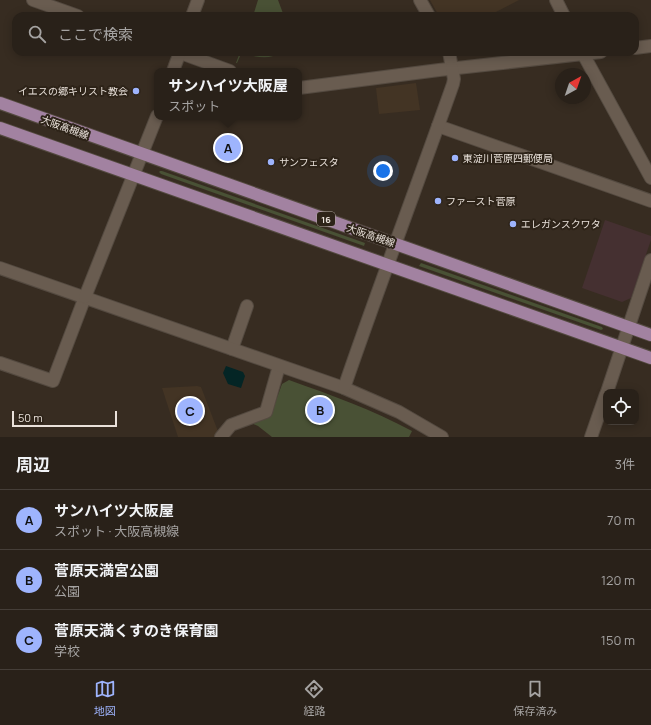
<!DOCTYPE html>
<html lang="ja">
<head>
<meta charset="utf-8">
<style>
  :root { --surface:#292119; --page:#352e26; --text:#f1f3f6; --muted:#a5a3a2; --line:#453e38; --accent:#9eb4fd }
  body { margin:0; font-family:Manrope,"Noto Sans JP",sans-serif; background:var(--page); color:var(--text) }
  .controls { position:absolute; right:12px; bottom:12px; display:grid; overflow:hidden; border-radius:8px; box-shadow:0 2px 10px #0003 }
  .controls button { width:36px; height:36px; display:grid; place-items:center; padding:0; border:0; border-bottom:1px solid var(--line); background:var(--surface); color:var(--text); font:20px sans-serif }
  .compass { position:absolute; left:555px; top:68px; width:36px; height:36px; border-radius:50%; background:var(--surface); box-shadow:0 2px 10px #0003; rotate:40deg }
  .scale { position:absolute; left:12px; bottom:10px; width:105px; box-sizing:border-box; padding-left:4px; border:2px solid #e9e1da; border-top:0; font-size:11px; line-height:14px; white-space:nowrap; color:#e9e1da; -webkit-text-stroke:3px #2d2318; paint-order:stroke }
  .you { position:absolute; left:383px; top:171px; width:14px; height:14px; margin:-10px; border:3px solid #fff; border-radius:50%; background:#1a73e8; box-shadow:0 0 0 6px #1a73e833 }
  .badge { display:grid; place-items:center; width:26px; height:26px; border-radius:50%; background:var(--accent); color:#111; font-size:13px; font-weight:700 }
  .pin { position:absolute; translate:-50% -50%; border:2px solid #fff; box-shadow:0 1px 4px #0006 }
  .popup { position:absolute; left:154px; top:68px; width:148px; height:52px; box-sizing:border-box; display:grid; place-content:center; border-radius:8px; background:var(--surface); filter:drop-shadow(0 1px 3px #0005); font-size:13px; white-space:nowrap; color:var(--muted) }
  .popup b { font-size:15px; color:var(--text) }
  .popup::after { content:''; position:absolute; left:50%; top:100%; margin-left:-8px; border:8px solid transparent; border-top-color:var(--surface) }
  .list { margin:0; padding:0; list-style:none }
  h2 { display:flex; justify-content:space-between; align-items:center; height:52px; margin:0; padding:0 16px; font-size:17px }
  h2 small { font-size:13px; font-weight:400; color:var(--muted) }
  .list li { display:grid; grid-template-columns:26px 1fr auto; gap:12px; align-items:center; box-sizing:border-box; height:60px; padding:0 16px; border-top:1px solid var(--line) }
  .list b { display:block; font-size:15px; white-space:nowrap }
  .list p { margin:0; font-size:13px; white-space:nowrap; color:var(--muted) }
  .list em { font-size:13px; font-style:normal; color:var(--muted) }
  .icon { flex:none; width:22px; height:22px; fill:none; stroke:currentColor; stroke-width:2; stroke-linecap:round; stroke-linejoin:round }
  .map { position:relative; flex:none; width:651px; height:437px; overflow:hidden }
  .search { position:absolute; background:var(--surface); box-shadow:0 2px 10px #0003; left:12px; right:12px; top:12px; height:44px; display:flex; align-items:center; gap:10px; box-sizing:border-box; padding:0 14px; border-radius:12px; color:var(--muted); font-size:15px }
  .sheet { height:232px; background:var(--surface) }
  nav { display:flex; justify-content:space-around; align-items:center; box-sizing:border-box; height:56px; border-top:1px solid var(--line); background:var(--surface); font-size:11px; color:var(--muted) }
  nav a { display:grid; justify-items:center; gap:2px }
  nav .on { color:var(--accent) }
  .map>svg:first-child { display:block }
  .commercial { fill:#453031 }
  .built { fill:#433424 }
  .green { fill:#495135 }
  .water { fill:#042525 }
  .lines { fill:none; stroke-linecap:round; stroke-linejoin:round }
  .street-casing { stroke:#544a40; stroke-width:14 }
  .secondary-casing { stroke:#544a40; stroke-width:14 }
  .primary-casing { stroke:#544a40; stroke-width:14 }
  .street { stroke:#695c50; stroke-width:12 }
  .secondary { stroke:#695c50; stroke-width:12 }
  .primary { stroke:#a282a1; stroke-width:12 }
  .poi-dot { fill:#9eb4fd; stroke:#2d2318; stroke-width:1.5 }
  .labels { text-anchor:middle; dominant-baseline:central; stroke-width:4; stroke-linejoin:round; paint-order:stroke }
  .shield { fill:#2d2318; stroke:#b1a8a0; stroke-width:1 }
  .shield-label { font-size:9px; font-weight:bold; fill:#e9e1da }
  .poi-label { font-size:10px; fill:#e9e1da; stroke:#2d2318; text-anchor:start }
  .street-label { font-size:10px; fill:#e9e1da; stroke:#2d2318 }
</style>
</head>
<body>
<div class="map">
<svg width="651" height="437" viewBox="0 0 651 437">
  <rect width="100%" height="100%" fill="#372c21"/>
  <polygon class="commercial" points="605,220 651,236 651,240 631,298 622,302 582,288"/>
  <g class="built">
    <polygon points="430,0 519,0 488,16 439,16"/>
    <polygon points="416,83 420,110 379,114 376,88"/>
    <polygon points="197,386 201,387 219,434 217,437 178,437 162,388"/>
  </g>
  <g class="green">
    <polygon points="258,0 278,0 284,16 253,16"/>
    <path d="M240,52H282C269,61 255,56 241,54L237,63H236Z"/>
    <polygon points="160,171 162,171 365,243 364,246 161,174 159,172"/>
    <polygon points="421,263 602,327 603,329 601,330 419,266"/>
    <path d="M289,380C331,395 373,410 412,431L409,437H272L258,426L251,423L270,417L282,384Z"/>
  </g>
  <polygon class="water" points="226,366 243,372 245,376 241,388 228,384 223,373"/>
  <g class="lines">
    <defs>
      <g id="street">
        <polyline points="420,0 429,16"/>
        <polyline points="449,52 452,68"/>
        <polyline points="232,349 247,306"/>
        <polyline points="0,363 53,381 85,297"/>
        <polyline points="221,437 231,425 266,412 279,366"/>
      </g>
      <g id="secondary">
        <polyline points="33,0 78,16"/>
        <polyline points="556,0 564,16"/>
        <polyline points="192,16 198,0"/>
        <polyline points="635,48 651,46"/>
        <polyline points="178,52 230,71"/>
        <polyline points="582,52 651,178"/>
        <polyline points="173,71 180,52"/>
        <polyline points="299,88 439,70 601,52"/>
        <polyline points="438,126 651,201"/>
        <polyline points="0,268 344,388 399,412 442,437"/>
        <polyline points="85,297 157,116"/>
        <path d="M344,388C379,286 417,186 453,84L454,79L452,68"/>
        <polyline points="607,392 651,260"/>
        <polyline points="591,437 606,394"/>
      </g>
      <g id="primary">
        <polyline points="0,103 651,335"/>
        <polyline points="0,128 651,358"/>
      </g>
    </defs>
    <use href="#street" class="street-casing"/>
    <use href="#secondary" class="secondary-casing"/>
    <use href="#primary" class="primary-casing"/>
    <use href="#street" class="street"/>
    <use href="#secondary" class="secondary"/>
    <use href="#primary" class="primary"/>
  </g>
  <g class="poi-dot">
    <circle cx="136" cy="91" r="4"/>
    <circle cx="455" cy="158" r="4"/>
    <circle cx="271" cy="162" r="4"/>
    <circle cx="438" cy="201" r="4"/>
    <circle cx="513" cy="224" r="4"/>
  </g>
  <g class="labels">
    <rect class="shield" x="317" y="212" width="18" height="14" rx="3"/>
    <g class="shield-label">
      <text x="326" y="219">16</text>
    </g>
    <g class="poi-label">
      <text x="128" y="91" text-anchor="end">イエスの郷キリスト教会</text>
      <text x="463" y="158">東淀川菅原四郵便局</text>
      <text x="279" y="162">サンフェスタ</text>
      <text x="446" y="201">ファースト菅原</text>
      <text x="521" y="224">エレガンスクワタ</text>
    </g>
    <g class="street-label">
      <text transform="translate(65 127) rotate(20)">大阪高槻線</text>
      <text transform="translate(371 235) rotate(19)">大阪高槻線</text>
    </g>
  </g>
</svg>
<div class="controls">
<button><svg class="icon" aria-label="locate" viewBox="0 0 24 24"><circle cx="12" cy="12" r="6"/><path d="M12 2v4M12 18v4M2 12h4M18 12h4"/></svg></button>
</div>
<svg class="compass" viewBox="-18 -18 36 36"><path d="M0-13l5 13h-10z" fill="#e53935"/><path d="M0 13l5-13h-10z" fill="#a5a3a2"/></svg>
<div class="scale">50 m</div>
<div class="you"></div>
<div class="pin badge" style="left:228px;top:148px">A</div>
<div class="popup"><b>サンハイツ大阪屋</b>スポット</div>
<div class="pin badge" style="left:320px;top:410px">B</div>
<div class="pin badge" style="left:190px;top:411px">C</div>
<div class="search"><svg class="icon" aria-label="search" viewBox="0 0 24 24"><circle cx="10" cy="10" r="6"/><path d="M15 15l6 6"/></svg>ここで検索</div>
</div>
<section class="sheet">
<h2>周辺<small>3件</small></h2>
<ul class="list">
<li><span class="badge">A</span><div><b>サンハイツ大阪屋</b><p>スポット · 大阪高槻線</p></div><em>70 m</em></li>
<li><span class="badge">B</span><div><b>菅原天満宮公園</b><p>公園</p></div><em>120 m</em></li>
<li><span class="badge">C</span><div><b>菅原天満くすのき保育園</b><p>学校</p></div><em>150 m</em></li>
</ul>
</section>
<nav>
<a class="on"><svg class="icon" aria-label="map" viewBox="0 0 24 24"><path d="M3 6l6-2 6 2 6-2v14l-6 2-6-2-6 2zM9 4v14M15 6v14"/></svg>地図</a>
<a><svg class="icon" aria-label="directions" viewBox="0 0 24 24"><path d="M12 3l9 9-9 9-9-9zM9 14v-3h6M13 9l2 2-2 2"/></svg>経路</a>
<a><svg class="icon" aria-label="saved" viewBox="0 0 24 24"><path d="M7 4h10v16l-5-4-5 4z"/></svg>保存済み</a>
</nav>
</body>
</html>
